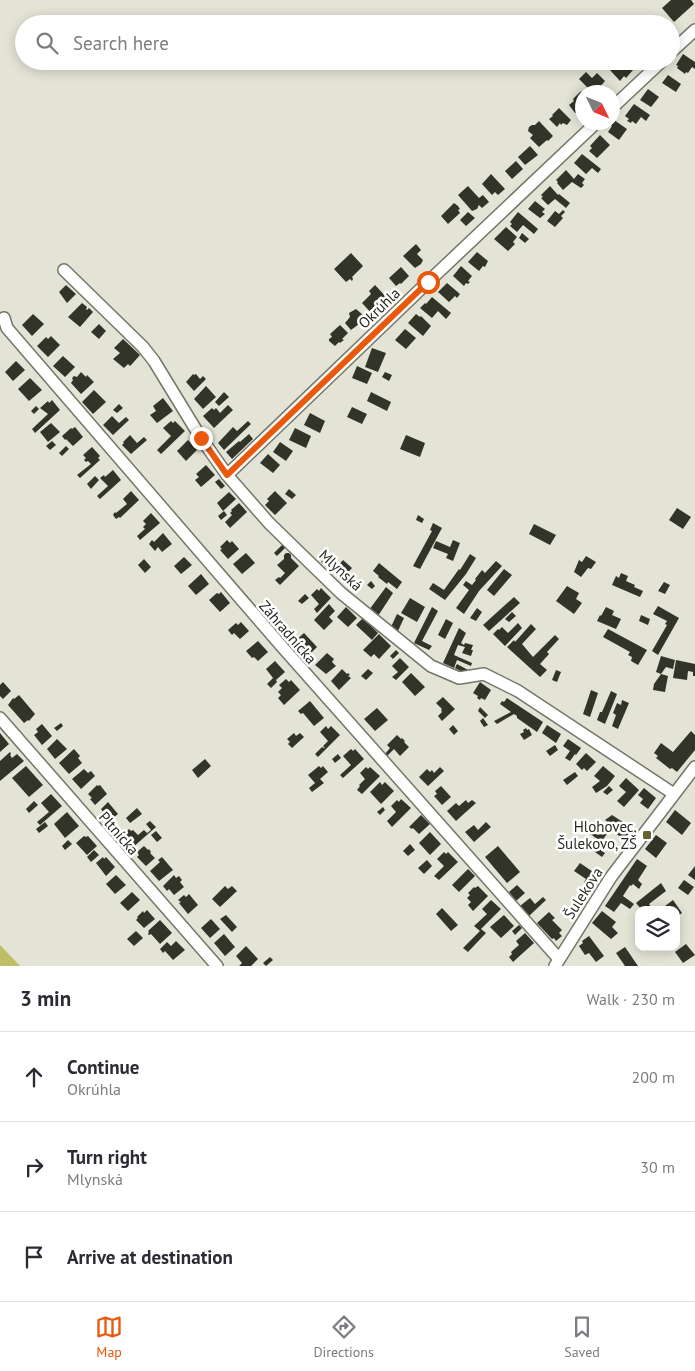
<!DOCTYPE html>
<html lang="en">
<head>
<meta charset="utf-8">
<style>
  :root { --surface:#fff; --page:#f2f2f3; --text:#2b2b33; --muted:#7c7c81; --line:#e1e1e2; --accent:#ea580c }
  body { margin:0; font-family:"PT Sans",sans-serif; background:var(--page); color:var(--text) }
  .controls { position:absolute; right:15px; bottom:15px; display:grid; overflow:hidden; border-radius:10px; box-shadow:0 2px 12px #0003 }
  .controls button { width:45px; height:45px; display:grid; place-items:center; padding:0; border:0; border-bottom:1px solid var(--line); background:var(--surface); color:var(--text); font:25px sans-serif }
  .compass { position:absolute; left:575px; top:85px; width:45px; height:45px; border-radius:50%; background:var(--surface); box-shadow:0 2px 12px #0003; rotate:133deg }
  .stop { position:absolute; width:15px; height:15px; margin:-11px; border:4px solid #ea580c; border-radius:50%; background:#fff }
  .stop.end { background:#ea580c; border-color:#fff; box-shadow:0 1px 5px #0008 }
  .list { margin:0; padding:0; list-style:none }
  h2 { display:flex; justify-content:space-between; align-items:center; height:65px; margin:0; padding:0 20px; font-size:21px }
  h2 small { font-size:16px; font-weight:400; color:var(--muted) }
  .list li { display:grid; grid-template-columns:32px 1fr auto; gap:15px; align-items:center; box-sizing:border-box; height:90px; padding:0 20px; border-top:1px solid var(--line) }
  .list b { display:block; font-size:19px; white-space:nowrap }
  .list p { margin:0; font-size:16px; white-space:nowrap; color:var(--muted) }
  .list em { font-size:16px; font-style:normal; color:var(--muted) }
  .icon { flex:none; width:28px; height:28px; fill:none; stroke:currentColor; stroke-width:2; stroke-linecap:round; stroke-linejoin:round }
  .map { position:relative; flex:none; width:695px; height:966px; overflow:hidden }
  .search { position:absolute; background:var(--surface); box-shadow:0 2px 12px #0003; left:15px; right:15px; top:15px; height:55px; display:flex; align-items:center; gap:12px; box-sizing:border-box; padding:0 18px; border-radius:28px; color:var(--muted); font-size:19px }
  .sheet { height:335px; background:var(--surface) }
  nav { display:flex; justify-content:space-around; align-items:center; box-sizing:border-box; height:70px; border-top:1px solid var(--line); background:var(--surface); font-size:14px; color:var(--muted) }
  nav a { display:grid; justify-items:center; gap:2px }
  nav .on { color:var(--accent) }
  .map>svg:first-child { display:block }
  .green { fill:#bfbe66 }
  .building { fill:#333429 }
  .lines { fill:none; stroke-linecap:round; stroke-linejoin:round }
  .minor-casing { stroke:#75766a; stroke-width:14 }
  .minor { stroke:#fff; stroke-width:11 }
  .route { stroke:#ea580c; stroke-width:6 }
  .poi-dot { fill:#656431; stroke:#fff; stroke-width:2 }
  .labels { text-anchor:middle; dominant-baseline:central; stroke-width:5; stroke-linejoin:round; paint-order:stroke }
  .street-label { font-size:15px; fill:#272722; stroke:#fff }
  .poi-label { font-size:15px; fill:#272722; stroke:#fff; text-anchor:end }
</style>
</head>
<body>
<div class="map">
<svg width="695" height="966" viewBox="0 0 695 966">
  <rect width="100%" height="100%" fill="#e3e3d6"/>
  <polygon class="green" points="0,945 20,966 0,966"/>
  <g class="building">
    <polygon points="671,0 691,0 694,4 674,22 662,8"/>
    <polygon points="651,18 656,24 643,24 646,22 648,22"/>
    <polygon points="683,54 695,62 695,69 692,67 688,73 686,72 685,74 677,68 678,66 676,65"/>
    <polygon points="623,61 633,70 626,78 624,76 620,81 610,70 615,66 617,67"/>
    <polygon points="586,72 592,78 597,73 605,81 599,88 598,89 601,92 592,92 579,79"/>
    <polygon points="668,75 681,84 676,92 662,83"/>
    <polygon points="648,89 659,97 651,107 640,100"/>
    <polygon points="581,91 582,93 582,115 581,117 577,113 575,113 569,105 574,101 573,99"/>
    <polygon points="634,104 650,115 646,121 641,117 636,124 632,121 631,123 627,121 629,119 625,116"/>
    <polygon points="559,108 571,120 567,125 563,123 561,125 560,123 557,127 549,119 553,116 552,115"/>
    <polygon points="614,120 627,129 619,140 608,132 612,126 610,125"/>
    <polygon points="539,121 553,136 548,141 547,140 539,147 530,138 533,135 528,131 529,127 532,125 535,125"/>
    <polygon points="600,135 610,145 597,158 589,151 592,148 590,146"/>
    <polygon points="530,146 538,155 525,165 518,157"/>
    <polygon points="582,154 601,169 598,173 592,168 586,174 574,163"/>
    <polygon points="516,161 523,169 512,179 505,171"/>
    <polygon points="566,170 574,179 578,174 585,179 582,183 584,185 581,188 572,182 563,190 557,183 558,182 556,180"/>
    <polygon points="491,174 505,189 498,195 495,192 492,195 482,184"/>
    <polygon points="468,186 479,198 483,195 489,202 482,208 479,205 477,209 472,211 458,195"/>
    <polygon points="550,186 558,195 559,194 570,203 566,208 555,199 548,205 541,198 543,197 541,195"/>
    <polygon points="535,201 545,209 542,212 545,214 540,218 528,209"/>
    <polygon points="454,203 458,206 460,209 458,210 460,213 448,224 441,216"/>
    <polygon points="563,210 565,212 561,216 563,218 555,227 547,221 555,211 559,214"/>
    <polygon points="468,212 475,218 466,226 460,220"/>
    <polygon points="518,212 538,229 534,234 523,225 517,232 510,226 512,224 510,222"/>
    <polygon points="506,227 517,237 513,242 515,244 508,251 494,239"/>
    <polygon points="522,233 529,239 525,243 519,238"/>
    <polygon points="416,244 421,250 417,254 423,260 421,264 415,268 403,256"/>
    <polygon points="477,252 488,261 485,267 483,266 479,271 468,262"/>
    <polygon points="351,253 363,266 352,277 353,279 352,281 350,279 346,282 334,269"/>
    <polygon points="461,266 472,276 468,281 470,282 468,284 466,283 464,286 453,276"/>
    <polygon points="401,267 409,276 401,284 400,283 396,286 389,278"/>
    <polygon points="447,283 460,294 457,298 455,296 449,302 438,292"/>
    <polygon points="66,285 76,294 67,303 59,292"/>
    <polygon points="375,285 389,300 379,309 381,310 374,316 362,303 371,294 369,291"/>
    <polygon points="432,297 451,313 446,319 438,311 432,318 420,308 425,303 426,304"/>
    <polygon points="82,303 87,307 86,309 87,310 89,308 93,312 80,327 68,317"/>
    <polygon points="356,309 363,315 365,318 360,325 359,324 351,330 345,323 350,317 349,313"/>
    <polygon points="33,314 44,324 32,336 22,325"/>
    <polygon points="416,314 420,317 421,316 431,326 423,336 408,323"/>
    <polygon points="99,324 106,331 99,339 91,332"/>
    <polygon points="340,325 348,333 342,339 344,340 340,343 339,342 335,346 329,341 329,339 332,337 330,334"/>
    <polygon points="405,329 416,338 406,349 395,340"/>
    <polygon points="51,336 60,345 48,357 37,346 46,337 48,339"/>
    <polygon points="123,339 140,355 132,364 130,366 128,364 124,368 113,359 120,353 114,348"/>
    <polygon points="372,348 386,353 378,372 365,367"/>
    <polygon points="63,356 75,367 65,377 53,366"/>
    <polygon points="16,361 25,370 13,381 5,372"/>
    <polygon points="357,366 372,373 367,384 352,378"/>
    <polygon points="81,372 86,377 87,375 94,382 81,394 71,383 73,380 72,378 74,376 77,377"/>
    <polygon points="385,372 392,375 389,381 382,377"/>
    <polygon points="193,374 194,375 196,374 200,379 203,376 206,379 194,391 186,382"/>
    <polygon points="30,378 42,390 29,401 18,389"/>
    <polygon points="206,386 216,397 203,409 194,399"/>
    <polygon points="94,390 106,402 93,414 82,402"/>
    <polygon points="224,392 229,397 219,406 215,402"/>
    <polygon points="371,392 391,402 387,411 367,401"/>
    <polygon points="163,398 173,411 157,423 150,415 156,411 153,406"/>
    <polygon points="52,400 60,410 35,433 32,429 48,414 40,408 48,401 49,403"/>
    <polygon points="119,404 123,408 117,413 113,410"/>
    <polygon points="228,405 233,410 214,428 203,416 212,408 214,410 216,408 220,413"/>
    <polygon points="36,406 39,409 34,414 31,411"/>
    <polygon points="352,407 367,414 362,424 347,417"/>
    <polygon points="310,413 325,421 320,433 304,425"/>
    <polygon points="112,416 119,423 126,417 129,420 113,435 103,425"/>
    <polygon points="171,421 173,423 175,421 185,431 161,454 157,450 171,436 163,428"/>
    <polygon points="248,421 251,424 224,450 218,443 233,427 237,431"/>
    <polygon points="51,423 60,432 48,442 40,432"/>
    <polygon points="75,427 83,437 73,446 66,439 65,440 62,436 71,428 72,429"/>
    <polygon points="295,428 311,436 306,448 289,440"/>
    <polygon points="249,434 253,439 232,459 226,452 239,441 240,442"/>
    <polygon points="130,435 137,443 144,437 147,440 131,454 122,445 124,443 123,442"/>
    <polygon points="406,435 425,443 420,457 400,449"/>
    <polygon points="188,440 197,450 186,461 177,451"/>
    <polygon points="52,441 56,445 50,450 46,446"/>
    <polygon points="280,442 293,451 286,461 273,452"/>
    <polygon points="66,446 69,449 62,456 59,453"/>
    <polygon points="92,447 100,456 98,458 100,460 80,478 77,475 91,464 88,461 86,462 84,460 86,458 83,455"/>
    <polygon points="268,454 280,465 273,473 260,463"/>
    <polygon points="206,465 215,475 201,487 195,480 199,477 196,474"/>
    <polygon points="113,470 121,480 100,499 97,496 108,486 100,478 104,475 105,477"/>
    <polygon points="95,476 99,480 91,489 87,484"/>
    <polygon points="219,479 225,486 221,489 215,482"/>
    <polygon points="289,489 296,495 292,499 285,494"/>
    <polygon points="131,491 139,500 120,518 119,517 116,519 113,515 115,512 116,513 127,504 123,499"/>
    <polygon points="275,491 287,503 275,515 265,505 269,501 267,499"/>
    <polygon points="229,492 236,499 223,511 217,503"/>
    <polygon points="239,503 247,512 230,528 225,522 232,515 230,513 232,511 231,510"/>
    <polygon points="677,508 691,517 683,529 669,520"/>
    <polygon points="224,511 227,515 221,520 218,516"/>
    <polygon points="151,513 160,523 140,540 137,536 145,529 143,527 146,524 143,521"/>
    <polygon points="418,515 424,519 422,523 416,520"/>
    <polygon points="433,523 442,528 420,569 413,566 432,531 430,530"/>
    <polygon points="534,524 556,535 550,545 529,534"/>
    <polygon points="163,533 172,544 162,552 158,547 155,551 149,544 152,540 154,542"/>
    <polygon points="227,540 230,543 232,541 239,549 228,559 220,550 222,549 220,547"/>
    <polygon points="453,540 460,543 453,561 446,558 448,554 433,548 436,541 450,547"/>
    <polygon points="283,544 286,547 277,556 274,553"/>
    <polygon points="246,553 255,563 242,574 233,564"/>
    <polygon points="286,553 289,553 291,555 291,558 299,566 280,585 275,580 279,577 280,578 285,573 277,565 284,559 284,555"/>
    <polygon points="470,554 476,558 466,574 445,600 429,589 433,583 444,590 459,569 460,570"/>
    <polygon points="327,556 338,566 343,560 352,568 341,580 321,562"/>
    <polygon points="586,556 596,562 591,569 588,568 581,577 574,572 579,560 582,562"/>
    <polygon points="184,557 192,565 181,574 174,566"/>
    <polygon points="144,559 151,567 145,573 138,565"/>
    <polygon points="496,561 502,566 479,591 464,614 456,608 469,590 463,585 466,581 472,585 476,580 475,579 482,570 485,573"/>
    <polygon points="379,563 402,582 397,589 388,582 387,584 378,577 379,576 373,571"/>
    <polygon points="504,569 512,575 494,596 487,590"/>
    <polygon points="621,573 628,576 626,581 635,585 634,587 643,591 640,597 612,585 616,576 619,578"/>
    <polygon points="201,574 209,584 196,595 188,586"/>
    <polygon points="371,581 375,586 372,589 367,585"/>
    <polygon points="664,582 670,585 665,594 658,591"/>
    <polygon points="567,586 579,593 576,599 582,603 574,614 556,601"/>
    <polygon points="386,587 393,593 378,616 369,610"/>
    <polygon points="321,588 331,598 317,613 314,609 319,604 311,595 317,589 319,591"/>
    <polygon points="221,592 230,603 220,612 209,600 217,593 219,594"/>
    <polygon points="305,594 309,598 302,604 298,601"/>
    <polygon points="514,597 520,603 489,631 483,625"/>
    <polygon points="410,598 425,607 417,622 401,613"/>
    <polygon points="329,604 335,611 329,617 333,621 324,630 314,620"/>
    <polygon points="658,606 679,618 658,655 652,651 667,625 665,624 667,621 653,614"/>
    <polygon points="346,607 357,618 348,627 337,617"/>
    <polygon points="432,607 438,611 422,641 432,646 429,650 414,643"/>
    <polygon points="606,607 614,611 612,615 621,619 616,629 597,621 600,615 601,616"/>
    <polygon points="477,608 482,612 476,621 470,618"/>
    <polygon points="512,612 516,616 509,622 505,619"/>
    <polygon points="397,614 404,618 398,631 391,627"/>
    <polygon points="641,615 650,619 648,625 639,621"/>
    <polygon points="363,618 378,633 372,640 356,625"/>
    <polygon points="446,619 453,623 445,639 438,635"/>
    <polygon points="241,622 249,631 240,639 234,633 232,635 228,630 236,623 238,625"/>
    <polygon points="518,623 522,628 505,646 493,634 498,629 499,630 502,627 508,633"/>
    <polygon points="531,624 536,629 522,644 533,657 555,635 559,639 547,652 549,654 540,664 547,670 540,677 507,647 514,640 515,642"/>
    <polygon points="459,628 466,633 461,643 464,645 465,643 473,645 471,650 473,650 471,656 462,653 465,647 458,645 454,655 472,663 471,666 457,660 454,668 443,663"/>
    <polygon points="608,629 647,650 638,665 631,661 632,657 628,655 630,652 603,637"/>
    <polygon points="304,633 317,647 308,656 295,641"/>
    <polygon points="379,634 391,646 379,659 374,654 371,657 363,650"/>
    <polygon points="258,641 268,652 258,661 254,657 252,658 246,651"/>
    <polygon points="396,650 399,653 393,659 390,656"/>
    <polygon points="327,653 334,659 332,662 336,666 326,674 315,665"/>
    <polygon points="661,656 675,660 673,669 666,667 661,674 656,672"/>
    <polygon points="400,658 409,667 396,680 392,677 398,672 392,666"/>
    <polygon points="676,660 695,664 695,676 693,676 693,672 688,671 687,680 673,678"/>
    <polygon points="275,661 285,672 276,680 277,682 271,688 267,684 273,678 266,669"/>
    <polygon points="457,664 468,670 466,674 455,668"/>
    <polygon points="342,669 347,674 348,673 350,675 348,676 351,678 339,690 331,681"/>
    <polygon points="368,669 373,673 366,680 361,676"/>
    <polygon points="556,670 561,672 557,682 552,680"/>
    <polygon points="411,673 425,687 415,696 402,682"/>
    <polygon points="661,674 668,676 665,692 653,690 654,684"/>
    <polygon points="286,679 289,682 291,680 300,690 284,705 278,698 281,695 278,692 282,688 279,685"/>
    <polygon points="3,682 11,691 3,699 0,696 0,685"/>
    <polygon points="480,682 491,690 485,700 481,698 480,700 477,698 478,696 473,693"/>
    <polygon points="591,690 598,693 590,717 583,714"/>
    <polygon points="611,691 617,694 605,724 597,720 600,712 602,712"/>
    <polygon points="19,695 35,714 29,721 28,720 24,723 8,705 13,698 14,699"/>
    <polygon points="443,697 455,709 442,721 438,716 442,712 441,710 442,709 436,703"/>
    <polygon points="507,698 543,722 537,732 517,718 517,716 514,714 497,724 494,721 511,712 500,704 502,701 504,702"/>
    <polygon points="622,700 629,703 618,729 612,726 616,715 613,713 617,703 621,705"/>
    <polygon points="310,701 324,718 314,726 303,713 301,714 298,711"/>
    <polygon points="480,707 488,715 485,718 478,711"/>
    <polygon points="377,708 388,720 375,731 364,719"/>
    <polygon points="483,718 488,725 484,727 480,721"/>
    <polygon points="61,723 63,726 57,731 54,728"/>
    <polygon points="42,724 52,736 42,745 34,735 38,732 36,729"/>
    <polygon points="453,725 458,731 454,735 449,729"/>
    <polygon points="547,725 561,734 556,743 542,733"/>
    <polygon points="326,726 328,729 331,726 340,735 318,757 315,754 322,747 324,748 325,748 323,746 328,741 320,732"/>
    <polygon points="526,728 527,730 529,729 532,735 524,740 520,734 524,732 523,730"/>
    <polygon points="691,731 695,735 695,750 677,772 672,768 670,769 656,758 658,756 654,753 661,743 673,752"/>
    <polygon points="0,733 9,744 0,752"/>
    <polygon points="294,733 296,736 300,733 304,737 292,748 288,744 290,742 287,739"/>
    <polygon points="397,735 401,739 402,738 405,741 404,742 409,747 400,756 394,749 387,756 385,754 390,748 387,745"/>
    <polygon points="57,739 67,749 55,759 47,749"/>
    <polygon points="568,739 581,748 576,755 575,754 570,761 565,758 570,751 563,746"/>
    <polygon points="555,745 558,750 550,756 546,751"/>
    <polygon points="74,749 80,756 78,758 82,763 69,774 59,763"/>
    <polygon points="351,749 353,751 355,749 364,759 343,778 340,775 351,765 343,756"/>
    <polygon points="10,752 11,754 10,755 12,758 17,754 24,761 0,781 0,761"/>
    <polygon points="586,753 596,762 587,771 584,768 582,770 576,764"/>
    <polygon points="338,754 341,758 335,763 332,759"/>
    <polygon points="205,759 211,766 198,778 192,770"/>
    <polygon points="26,766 43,785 29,797 12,778"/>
    <polygon points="319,766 321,768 323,766 328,772 320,779 324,783 312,792 309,788 315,783 308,775"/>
    <polygon points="603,766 615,776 607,786 596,793 592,787 600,781 594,776"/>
    <polygon points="366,767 368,769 370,767 380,776 362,794 357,790 360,786 359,785 365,779 360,773"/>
    <polygon points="440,767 444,771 428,786 419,777 427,769 430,772 432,770 434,773"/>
    <polygon points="84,769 88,773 91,771 95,776 81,789 72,779"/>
    <polygon points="575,772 578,776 567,785 563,780"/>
    <polygon points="626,778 639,790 624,807 617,801 626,792 619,786"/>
    <polygon points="380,782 382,785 385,782 394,791 381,804 370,792"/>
    <polygon points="97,785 98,786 100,785 107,794 95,805 90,799 92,798 88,794"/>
    <polygon points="441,786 451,797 442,805 434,796 437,794 435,791"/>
    <polygon points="609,786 613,790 607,795 603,792"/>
    <polygon points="644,788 656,798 648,809 640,803 643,799 638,795"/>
    <polygon points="51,794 62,806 40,825 37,822 49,812 41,803"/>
    <polygon points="401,799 411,808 392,827 387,821 396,812 391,806 397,800 399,802"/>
    <polygon points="466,800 468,803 472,800 476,803 456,821 447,811 456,803 459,806"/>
    <polygon points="34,801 38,805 29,813 26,809"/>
    <polygon points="108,802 118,814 107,823 100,814 103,812 101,809"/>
    <polygon points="383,807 385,810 380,815 377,812"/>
    <polygon points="137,808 142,814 130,823 126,818"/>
    <polygon points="675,810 691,823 682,835 666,822"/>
    <polygon points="67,812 79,826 65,838 54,824"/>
    <polygon points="421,815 430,824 419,834 413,828 412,829 409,827"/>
    <polygon points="612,815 632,828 625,839 616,834 619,830 605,820"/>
    <polygon points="150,821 156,827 148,834 147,833 151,830 146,824"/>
    <polygon points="45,822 48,826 39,833 36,829"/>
    <polygon points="486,822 491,827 474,842 465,832 474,825 478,830"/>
    <polygon points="595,826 607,834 601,842 588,832"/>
    <polygon points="129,829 131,831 133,830 138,835 144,830 148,834 131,849 122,839 124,837 123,835"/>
    <polygon points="156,831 162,838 157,842 151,835"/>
    <polygon points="430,832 441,844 430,855 419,843"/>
    <polygon points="656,835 667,843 656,858 645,849"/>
    <polygon points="84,836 86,837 88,836 97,846 87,855 76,843"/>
    <polygon points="68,840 72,844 65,850 62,846"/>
    <polygon points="410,844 415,850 408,856 403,851"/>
    <polygon points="144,846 148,850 149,849 151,852 150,853 155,858 146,866 137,857 139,855 137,852"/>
    <polygon points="498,846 520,872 507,883 485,857"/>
    <polygon points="598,848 605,853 602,857 595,852"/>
    <polygon points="94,850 99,855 91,862 87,857"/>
    <polygon points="444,852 446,854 448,852 458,862 439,880 434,876 444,866 437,859"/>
    <polygon points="103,857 104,859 106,857 115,867 106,876 96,863"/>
    <polygon points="162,857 173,870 159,881 150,871 160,862 158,860"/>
    <polygon points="637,859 647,866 638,880 642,884 639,889 633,884 631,886 630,885 623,896 634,904 630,909 621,903 614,912 605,906"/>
    <polygon points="427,860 432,866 424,874 418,868"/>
    <polygon points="580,863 599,876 591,887 584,882 586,879 574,871"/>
    <polygon points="695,866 695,880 688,875"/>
    <polygon points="468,869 475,876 459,892 452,885"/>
    <polygon points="116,875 126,885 115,894 106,884"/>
    <polygon points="174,875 176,878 179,876 182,880 180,882 184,887 174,895 169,889 167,891 163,886"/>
    <polygon points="684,880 694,887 688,895 678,888"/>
    <polygon points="661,883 666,891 649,904 653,910 642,910 636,903"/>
    <polygon points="517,885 525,893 516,901 509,892"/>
    <polygon points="225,886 228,889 232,886 237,891 220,907 212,899"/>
    <polygon points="478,886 488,896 473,911 468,905 471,902 467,898 470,895 468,893 474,887 475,888"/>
    <polygon points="132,892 140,900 128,911 120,903"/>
    <polygon points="189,894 198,905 188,914 179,903 181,902 178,900 184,895 186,897"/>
    <polygon points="543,897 546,900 529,916 520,906 530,898 535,904"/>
    <polygon points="491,900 501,909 481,929 486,933 468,952 463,948 480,931 474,926 487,914 482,909"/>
    <polygon points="673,900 682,913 676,917 676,910 668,910 665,906"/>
    <polygon points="442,908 458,925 451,931 436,914"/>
    <polygon points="147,910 155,919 144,928 136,920 138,918 137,917 143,911 144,913"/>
    <polygon points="602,911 616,922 612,927 618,933 611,939 592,923"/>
    <polygon points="549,912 555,918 552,920 562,930 559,933 562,936 556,941 554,938 552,939 537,923"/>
    <polygon points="226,915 237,927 232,932 220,919"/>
    <polygon points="504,915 514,926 501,938 490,927"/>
    <polygon points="211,919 220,929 210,938 201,928"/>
    <polygon points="160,920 172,933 160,944 151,934 149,935 148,934 149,932 148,931"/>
    <polygon points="519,925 522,928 515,935 512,931"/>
    <polygon points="136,931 143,938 134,946 127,939"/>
    <polygon points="525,933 534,943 513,962 509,957 512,954 511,952 519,945 516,941"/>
    <polygon points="224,934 235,947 225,956 214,943"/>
    <polygon points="589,936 604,956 596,962 589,953 585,955 579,946 583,943 582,941"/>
    <polygon points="176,941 185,950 173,960 165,951 163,953 160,949 167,942 171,946"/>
    <polygon points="686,944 695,955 683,963 675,952"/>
    <polygon points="246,946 258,959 251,966 239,966 242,963 236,956"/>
    <polygon points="625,947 638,966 625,966 616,953"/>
    <polygon points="270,957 273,960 266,966 263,963"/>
  </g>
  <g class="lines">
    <defs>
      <g id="minor">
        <polyline points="671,52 695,30"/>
        <polyline points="612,108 662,61"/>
        <polyline points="64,270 143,347 154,361 201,438 227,475 269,523 341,593 431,666 459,678 484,674 518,691 674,794"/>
        <polyline points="4,318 7,328 284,649 559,959"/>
        <polyline points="227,475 428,282 597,122"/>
        <polyline points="0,718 217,966"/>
        <polyline points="555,966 611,877 695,767"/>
      </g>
    </defs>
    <use href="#minor" class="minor-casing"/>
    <use href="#minor" class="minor"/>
  </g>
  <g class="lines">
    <polyline class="route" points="201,438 227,475 428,282"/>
  </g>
  <rect class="poi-dot" x="642" y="830" width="10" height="10" rx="2.5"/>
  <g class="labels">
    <g class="street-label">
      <text transform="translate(379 308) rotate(-44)">Okrúhla</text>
      <text transform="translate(341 570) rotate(43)">Mlynská</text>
      <text transform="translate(288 632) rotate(49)">Záhradnícka</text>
      <text transform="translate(119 833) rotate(49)">Pltnícka</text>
      <text transform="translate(583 893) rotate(-57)">Šulekova</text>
    </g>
    <g class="poi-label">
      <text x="637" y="826">Hlohovec,<tspan x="637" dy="17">Šulekovo, ZŠ</tspan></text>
    </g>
  </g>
</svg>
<div class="controls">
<button><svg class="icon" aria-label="layers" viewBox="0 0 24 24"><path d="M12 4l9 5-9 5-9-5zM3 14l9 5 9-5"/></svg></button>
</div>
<svg class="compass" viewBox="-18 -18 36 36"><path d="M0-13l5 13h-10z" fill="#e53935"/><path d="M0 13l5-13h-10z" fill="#7c7c81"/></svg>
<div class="stop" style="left:428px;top:282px"></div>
<div class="stop end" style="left:201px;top:438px"></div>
<div class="search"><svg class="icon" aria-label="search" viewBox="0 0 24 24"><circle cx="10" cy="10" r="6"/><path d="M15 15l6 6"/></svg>Search here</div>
</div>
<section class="sheet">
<h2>3 min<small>Walk · 230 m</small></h2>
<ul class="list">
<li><svg class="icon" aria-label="ahead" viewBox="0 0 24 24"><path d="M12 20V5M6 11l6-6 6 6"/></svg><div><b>Continue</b><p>Okrúhla</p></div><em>200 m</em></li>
<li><svg class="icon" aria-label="right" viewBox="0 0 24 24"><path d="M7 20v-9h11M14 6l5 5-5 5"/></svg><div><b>Turn right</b><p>Mlynská</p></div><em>30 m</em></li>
<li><svg class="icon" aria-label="arrive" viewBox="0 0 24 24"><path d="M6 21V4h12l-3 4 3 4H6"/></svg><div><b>Arrive at destination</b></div></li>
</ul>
</section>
<nav>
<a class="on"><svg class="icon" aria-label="map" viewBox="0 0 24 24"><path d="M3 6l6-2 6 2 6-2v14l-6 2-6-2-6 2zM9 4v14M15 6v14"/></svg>Map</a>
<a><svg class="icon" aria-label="directions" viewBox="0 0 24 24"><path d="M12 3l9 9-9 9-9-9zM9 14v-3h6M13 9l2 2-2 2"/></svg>Directions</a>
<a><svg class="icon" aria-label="saved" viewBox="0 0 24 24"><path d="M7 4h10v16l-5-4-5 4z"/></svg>Saved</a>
</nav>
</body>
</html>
